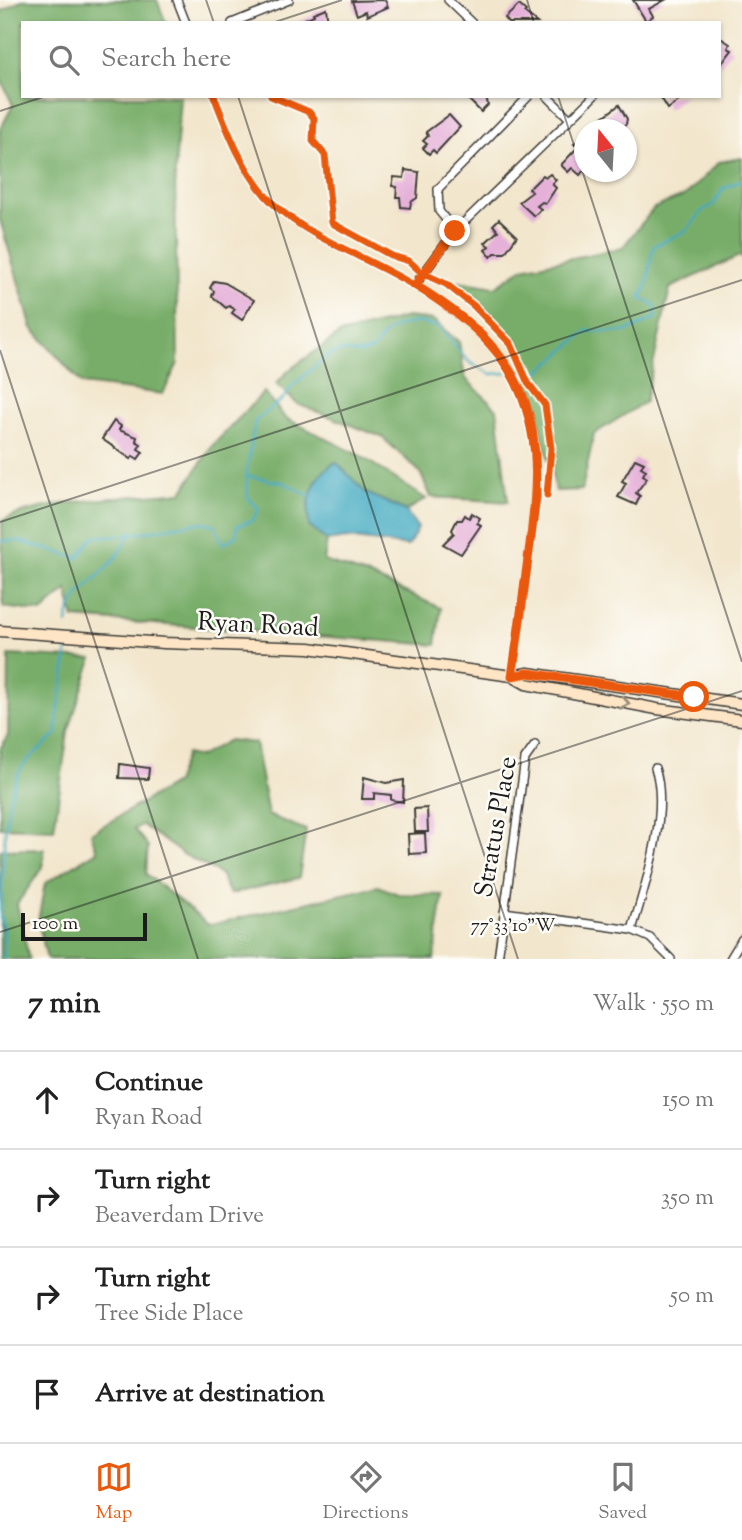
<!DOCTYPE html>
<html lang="en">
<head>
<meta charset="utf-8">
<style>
  :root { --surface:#fff; --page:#f2f2f2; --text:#222; --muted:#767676; --line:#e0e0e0; --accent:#ea580c }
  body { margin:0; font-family:"Sorts Mill Goudy",serif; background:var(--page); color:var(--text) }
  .compass { position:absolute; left:574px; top:119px; width:63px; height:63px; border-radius:50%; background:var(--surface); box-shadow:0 2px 5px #0004; rotate:342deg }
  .scale { position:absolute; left:21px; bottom:18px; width:126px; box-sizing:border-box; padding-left:7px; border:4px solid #1c1c1c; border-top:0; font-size:19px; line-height:24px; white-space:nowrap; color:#1c1c1c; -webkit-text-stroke:5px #fdfcf7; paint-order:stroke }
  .stop { position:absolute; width:21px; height:21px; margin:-16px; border:5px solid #ea580c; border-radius:50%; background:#fff }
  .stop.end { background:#ea580c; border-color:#fff; box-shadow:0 2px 7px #0008 }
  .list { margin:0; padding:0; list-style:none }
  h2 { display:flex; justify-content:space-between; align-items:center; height:91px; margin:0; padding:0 28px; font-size:30px }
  h2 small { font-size:23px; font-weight:400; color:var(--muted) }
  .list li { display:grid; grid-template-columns:46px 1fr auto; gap:21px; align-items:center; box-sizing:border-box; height:98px; padding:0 28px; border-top:2px solid var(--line) }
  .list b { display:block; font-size:26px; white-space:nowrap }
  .list p { margin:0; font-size:23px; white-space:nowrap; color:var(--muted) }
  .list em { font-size:23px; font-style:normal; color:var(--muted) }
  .icon { flex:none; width:38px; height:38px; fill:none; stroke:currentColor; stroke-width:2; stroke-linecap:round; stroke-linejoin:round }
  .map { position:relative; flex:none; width:742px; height:959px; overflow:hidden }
  .search { position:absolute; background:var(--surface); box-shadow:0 2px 5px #0004; left:21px; right:21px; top:21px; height:77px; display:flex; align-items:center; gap:18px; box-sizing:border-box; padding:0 24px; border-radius:0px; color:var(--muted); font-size:26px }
  .sheet { height:483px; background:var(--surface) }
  nav { display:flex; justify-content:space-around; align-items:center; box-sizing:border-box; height:98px; border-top:2px solid var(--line); background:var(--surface); font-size:19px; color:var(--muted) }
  nav a { display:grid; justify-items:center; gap:4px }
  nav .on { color:var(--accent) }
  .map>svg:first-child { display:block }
  .forest { fill:#78ad69; stroke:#4a6442; stroke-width:2 }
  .water { fill:#41a9c1; stroke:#2e626e; stroke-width:2 }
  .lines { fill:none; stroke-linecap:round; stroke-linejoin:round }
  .stream { stroke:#41a9c1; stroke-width:2.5 }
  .building { fill:#e5b1d9 }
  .street-casing { stroke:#3c3a36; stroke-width:10 }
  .secondary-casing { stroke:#3c3a36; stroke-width:13 }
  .street { stroke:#fff; stroke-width:7 }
  .secondary { stroke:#fde5c5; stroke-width:10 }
  .cycleway-casing { stroke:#fdfcf7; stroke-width:11 }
  .cycleway { stroke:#e8590c; stroke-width:7 }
  .oneway { stroke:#988b79 }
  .route { stroke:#ea580c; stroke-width:9 }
  .ticks { fill:none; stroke:#1c1c1c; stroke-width:2; stroke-opacity:0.45 }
  .labels { text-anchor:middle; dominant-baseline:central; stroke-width:5; stroke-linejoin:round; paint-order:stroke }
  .street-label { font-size:26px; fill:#1c1c1c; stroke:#fdfcf7 }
  .ticks-label { font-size:18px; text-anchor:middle; fill:#1c1c1c; stroke:#fdfcf7; stroke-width:5; stroke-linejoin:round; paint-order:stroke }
</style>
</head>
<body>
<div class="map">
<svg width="742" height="959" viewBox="0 0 742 959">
  <rect width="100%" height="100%" fill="#fdfcf7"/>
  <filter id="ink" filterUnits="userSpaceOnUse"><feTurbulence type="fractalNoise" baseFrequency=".0143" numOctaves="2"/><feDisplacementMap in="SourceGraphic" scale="14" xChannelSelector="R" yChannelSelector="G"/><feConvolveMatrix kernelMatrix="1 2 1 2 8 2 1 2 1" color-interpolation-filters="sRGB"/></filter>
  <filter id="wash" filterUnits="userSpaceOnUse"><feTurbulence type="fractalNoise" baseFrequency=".00686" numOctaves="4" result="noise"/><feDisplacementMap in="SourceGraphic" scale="28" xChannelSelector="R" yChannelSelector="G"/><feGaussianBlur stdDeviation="1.57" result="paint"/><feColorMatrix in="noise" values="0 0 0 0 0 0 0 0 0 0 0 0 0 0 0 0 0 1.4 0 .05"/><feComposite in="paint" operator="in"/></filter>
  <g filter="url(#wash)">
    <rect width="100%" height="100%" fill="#f2e6cc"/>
    <g class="forest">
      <polygon points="22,0 157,0 166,23 23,23 23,96 180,96 175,174 178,363 163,394 82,384 32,328 0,220 0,130 13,105 0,78 0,12"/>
      <polygon points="742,158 742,258 739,256 670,288 645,402 594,434 582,490 556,491 521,346 458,281 495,287 523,268 622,248 654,208 686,195 719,162"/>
      <polygon points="407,317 433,320 459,342 465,378 497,409 508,502 431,497 420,472 382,437 297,404 276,384 289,370 340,334"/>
      <path d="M264,392L285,418L361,456L426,499L406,511L366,493L335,463L309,526L327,541L324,561L370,576L441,608L436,645L74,618L67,590L42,612L3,607L2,521C40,500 136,497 182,492L211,447Z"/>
      <polygon points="9,655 92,659 68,732 54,829 0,827 0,749 8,735"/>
      <polygon points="229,740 255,743 268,815 306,830 299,878 230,894 220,874 181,853 142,825 134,829 148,846 146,874 209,925 378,886 398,894 443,895 434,959 47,959 38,921 45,883 97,851 91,833 175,783 186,754 199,757"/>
      <polygon points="44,849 43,867 17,904 29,959 0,959 0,850"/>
    </g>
    <path class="water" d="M336,462L366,493L406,511L418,528L408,546L347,538L327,541L309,526C306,501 312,475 336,462Z"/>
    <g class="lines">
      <g class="stream">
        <path d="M513,373L539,372L587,331L625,332L656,318L655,305L640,298C653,281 647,265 654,246L686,231L703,210L713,205L723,189L742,180"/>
        <polyline points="247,476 285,483 310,496"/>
        <path d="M0,541H18L78,558L94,536C130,538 167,526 204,522L215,525L223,544L236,536L237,526L253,520L259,509L248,498L246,475L255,421L283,399L293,385L329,355L341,351L360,354L374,349L384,334L398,326L417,322L439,327L469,362L491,374L506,373"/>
        <path d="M67,624C69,595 96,581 113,561C121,552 125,542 131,531"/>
        <path d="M0,912C5,872 0,794 25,763C34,753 47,744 57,733C56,703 67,676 67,645"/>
        <polyline points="0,915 4,934 4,959"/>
      </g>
    </g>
    <g id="blocks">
      <g class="building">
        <polygon points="385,0 388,7 367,16 366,11 357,15 352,1"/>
        <polygon points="633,0 665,0 649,9 653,16 646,21"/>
        <polygon points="519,5 526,11 524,13 537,23 509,23 505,18"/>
        <polygon points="326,8 328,23 296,23 314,15 313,13"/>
        <polygon points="719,37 730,44 728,48 732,50 719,67"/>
        <polygon points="465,96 486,96 488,105 481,112"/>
        <polygon points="660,96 685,96 668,109"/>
        <polygon points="619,105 627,119 626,124 620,130 606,130 598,121"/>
        <polygon points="449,115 460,127 436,153 433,150 429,154 423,148 427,144 423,141 428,136 426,132"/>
        <polygon points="581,138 584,142 584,170 580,175 572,168 568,172 561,165 578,147 574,144"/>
        <polygon points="405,170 419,172 417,198 411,202 410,208 401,207 400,197 396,197 397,187 392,186 394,177 404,178"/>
        <polygon points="550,174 556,180 552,184 556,188 546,203 542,202 537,206 541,209 534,216 519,202 532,192 529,189 543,175 546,177"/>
        <polygon points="499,219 517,236 505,253 495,253 491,257 485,250 489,246 485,243 498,231 493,225"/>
        <polygon points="214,281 225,283 254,300 242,320 232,313 235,309 229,306 226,308 212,296 214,291 210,288"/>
        <polygon points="114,421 121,426 119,430 137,437 136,441 141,444 138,449 143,452 138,459 133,456 131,459 102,439"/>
        <polygon points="635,459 644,463 641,467 646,470 643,475 647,478 636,493 640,496 636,505 618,497 626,483 622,481"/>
        <polygon points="472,513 480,518 477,523 481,525 461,554 443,544 454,533 452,530 457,520 462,520 465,515 469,518"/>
        <polygon points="120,764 149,768 148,779 119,778"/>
        <polygon points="364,777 386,783 404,780 403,802 391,800 391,795 374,793 374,799 362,799"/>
        <polygon points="427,808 428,832 415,832 414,809"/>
        <polygon points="425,833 426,853 409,854 408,834"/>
      </g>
    </g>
  </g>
  <g filter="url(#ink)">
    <use href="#blocks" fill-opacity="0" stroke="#3c3a36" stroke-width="2"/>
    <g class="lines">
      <defs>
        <g id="street">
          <polyline points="177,0 186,23"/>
          <polyline points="448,0 472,23"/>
          <polyline points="232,23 289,0"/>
          <path d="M214,96C228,132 241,166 265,195C289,223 326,240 358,256C476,314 536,357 537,497L512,676"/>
          <polyline points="547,96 569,118"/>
          <polyline points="455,231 439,211 438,189 529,96"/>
          <polyline points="415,285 455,231 594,96"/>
          <polyline points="504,912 632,930 650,938 671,959"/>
          <path d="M632,930C645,886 670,812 655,768"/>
          <polyline points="498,959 525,759 535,745"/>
          <polyline points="730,959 742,939"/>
        </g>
        <g id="secondary">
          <polyline points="0,631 164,643 309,648 512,676 526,684 657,709 742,720"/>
          <polyline points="512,676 528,673 742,704"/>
        </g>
      </defs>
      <use href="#street" class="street-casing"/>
      <use href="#secondary" class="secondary-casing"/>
      <use href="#street" class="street"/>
      <use href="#secondary" class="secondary"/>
      <defs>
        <g id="cycleway">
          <path d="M214,96C228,132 241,166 265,195C289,223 326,240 358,256C476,314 536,357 537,497L512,676"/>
          <polyline points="271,96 309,112 314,118 313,141 325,155 332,223 392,256 409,261 422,273 446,284 474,306 511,344 528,383 545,405 551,448 547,495"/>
        </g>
      </defs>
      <use href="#cycleway" class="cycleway-casing"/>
      <use href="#cycleway" class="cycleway"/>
    </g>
    <defs><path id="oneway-chevron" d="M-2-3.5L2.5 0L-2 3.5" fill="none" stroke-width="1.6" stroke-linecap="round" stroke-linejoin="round" transform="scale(1.75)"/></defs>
    <use class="oneway" href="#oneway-chevron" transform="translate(625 703) rotate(11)"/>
  </g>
  <g class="lines" filter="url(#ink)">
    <path class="route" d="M455,231L415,285C540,362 547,428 527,566C522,603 518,640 512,676L528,673L694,697"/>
  </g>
  <path class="ticks" d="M206,0L214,23M527,0L534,23M272,23L342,0M238,96L518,959M558,96L742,662M0,111L46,96M0,350L198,959M0,522L742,280M0,932L742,691"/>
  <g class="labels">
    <g class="street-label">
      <text transform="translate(258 626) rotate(3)">Ryan Road</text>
      <text transform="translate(497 827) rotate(-80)">Stratus Place</text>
    </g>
  </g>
  <g class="ticks-label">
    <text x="513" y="931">77°33'10"W</text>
  </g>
</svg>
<svg class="compass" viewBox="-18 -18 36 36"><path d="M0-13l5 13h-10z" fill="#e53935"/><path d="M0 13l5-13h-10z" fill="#767676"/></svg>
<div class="scale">100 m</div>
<div class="stop" style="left:694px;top:697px"></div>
<div class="stop end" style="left:455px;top:231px"></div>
<div class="search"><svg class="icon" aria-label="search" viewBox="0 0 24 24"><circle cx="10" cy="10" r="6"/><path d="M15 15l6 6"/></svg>Search here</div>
</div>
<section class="sheet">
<h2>7 min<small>Walk · 550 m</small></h2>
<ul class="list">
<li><svg class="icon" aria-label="ahead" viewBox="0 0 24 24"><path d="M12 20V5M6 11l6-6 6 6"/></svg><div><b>Continue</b><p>Ryan Road</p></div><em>150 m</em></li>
<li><svg class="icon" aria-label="right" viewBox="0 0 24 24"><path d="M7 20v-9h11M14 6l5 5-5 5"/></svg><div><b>Turn right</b><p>Beaverdam Drive</p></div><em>350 m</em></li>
<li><svg class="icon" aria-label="right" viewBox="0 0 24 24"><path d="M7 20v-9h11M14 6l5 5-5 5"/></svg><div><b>Turn right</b><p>Tree Side Place</p></div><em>50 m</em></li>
<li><svg class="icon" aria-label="arrive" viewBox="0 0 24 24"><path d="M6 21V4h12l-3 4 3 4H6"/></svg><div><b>Arrive at destination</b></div></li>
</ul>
</section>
<nav>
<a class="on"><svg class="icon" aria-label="map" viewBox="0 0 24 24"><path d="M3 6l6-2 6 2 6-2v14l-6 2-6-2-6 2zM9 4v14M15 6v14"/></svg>Map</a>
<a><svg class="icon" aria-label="directions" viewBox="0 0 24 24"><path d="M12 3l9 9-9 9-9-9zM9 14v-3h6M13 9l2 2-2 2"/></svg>Directions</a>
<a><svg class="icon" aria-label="saved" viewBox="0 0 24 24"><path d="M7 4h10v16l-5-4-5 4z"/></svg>Saved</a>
</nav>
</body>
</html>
